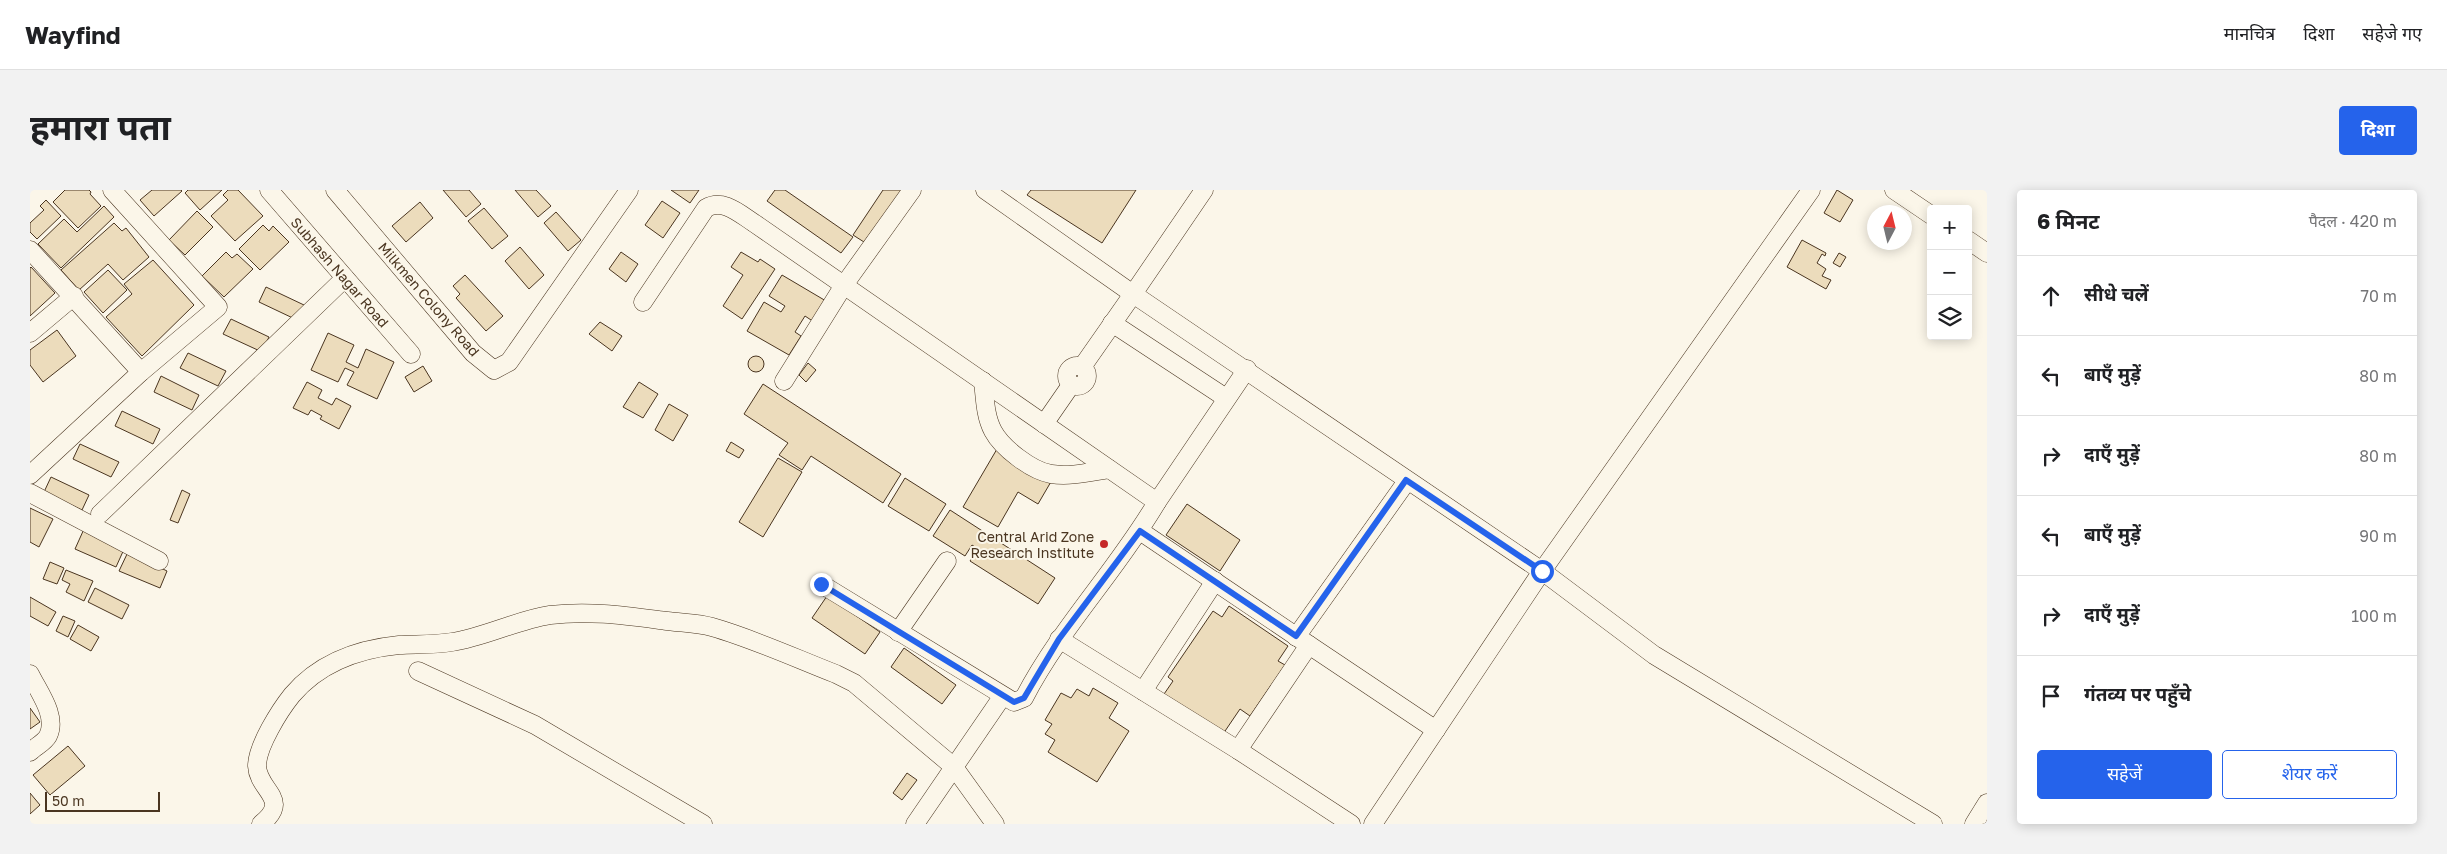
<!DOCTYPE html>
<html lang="hi">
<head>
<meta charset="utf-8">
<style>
  :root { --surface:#fff; --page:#f2f2f2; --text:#202124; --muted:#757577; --line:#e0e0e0; --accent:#2563eb }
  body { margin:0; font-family:"Golos Text","Noto Sans Devanagari",sans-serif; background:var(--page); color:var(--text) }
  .controls { position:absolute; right:15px; top:15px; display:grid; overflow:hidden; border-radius:5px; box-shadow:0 2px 12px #0003 }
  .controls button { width:45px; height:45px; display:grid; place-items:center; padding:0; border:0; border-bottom:1px solid var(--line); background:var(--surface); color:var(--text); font:25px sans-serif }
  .compass { position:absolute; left:1837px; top:15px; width:45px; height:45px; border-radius:50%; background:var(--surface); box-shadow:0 2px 12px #0003; rotate:7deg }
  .scale { position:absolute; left:15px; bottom:12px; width:115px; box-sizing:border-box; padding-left:5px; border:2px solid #4a3520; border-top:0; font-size:14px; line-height:18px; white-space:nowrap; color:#4a3520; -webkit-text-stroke:4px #fbf6e9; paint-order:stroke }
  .stop { position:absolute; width:15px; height:15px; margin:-11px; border:4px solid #2563eb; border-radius:50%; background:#fff }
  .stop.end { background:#2563eb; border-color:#fff; box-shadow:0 1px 5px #0008 }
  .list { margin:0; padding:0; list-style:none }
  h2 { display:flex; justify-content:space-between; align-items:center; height:65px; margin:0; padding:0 20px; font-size:21px }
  h2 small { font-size:16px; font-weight:400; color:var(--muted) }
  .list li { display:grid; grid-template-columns:32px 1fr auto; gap:15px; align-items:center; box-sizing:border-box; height:80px; padding:0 20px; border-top:1px solid var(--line) }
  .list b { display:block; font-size:19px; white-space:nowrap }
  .list em { font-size:16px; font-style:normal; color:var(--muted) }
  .actions { display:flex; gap:10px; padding:15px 20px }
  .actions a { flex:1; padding:11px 0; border:1px solid var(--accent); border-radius:5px; text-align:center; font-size:18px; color:var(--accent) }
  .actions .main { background:var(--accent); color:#fff }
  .icon { flex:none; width:28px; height:28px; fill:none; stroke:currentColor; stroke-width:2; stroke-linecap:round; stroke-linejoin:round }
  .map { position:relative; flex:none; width:1957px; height:634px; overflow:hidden; border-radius:5px }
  header { display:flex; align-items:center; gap:30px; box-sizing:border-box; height:70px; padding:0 25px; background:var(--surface); border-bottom:1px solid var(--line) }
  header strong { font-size:24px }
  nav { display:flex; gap:28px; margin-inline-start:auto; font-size:18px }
  .intro { display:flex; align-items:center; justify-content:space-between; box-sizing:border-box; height:120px; padding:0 30px }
  h1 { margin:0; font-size:35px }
  .button { padding:12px 22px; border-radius:5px; background:var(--accent); color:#fff; font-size:18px; font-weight:700 }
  main { display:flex; gap:30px; padding:0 30px }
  aside { flex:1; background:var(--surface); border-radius:5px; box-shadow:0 2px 12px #0003 }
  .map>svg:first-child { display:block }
  .building { fill:#ecdcbc; stroke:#4a3520 }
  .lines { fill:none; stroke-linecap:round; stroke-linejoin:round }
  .minor-casing { stroke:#4a3520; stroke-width:19 }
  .minor { stroke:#fbf6e9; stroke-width:18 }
  .route { stroke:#2563eb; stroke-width:6 }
  .poi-dot { fill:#c62828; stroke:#fbf6e9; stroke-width:2 }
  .labels { text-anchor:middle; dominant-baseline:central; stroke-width:4; stroke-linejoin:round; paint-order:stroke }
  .street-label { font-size:14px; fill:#4a3520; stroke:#fbf6e9 }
  .poi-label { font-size:14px; fill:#4a3520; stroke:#fbf6e9; text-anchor:end }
</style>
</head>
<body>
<header>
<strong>Wayfind</strong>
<nav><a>मानचित्र</a><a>दिशा</a><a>सहेजे गए</a></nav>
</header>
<div class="intro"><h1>हमारा पता</h1><a class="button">दिशा</a></div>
<main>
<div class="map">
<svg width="1957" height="634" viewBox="0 0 1957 634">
  <rect width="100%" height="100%" fill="#fbf6e9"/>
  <g class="building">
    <polygon points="35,0 59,0 61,2 60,4 71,16 48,38 23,12"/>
    <polygon points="122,0 151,0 152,1 124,26 110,10"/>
    <polygon points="158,0 192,0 170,20 155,3"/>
    <polygon points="198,0 208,0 233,26 205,51 181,26 198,10 193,5"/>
    <polygon points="413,0 439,0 451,14 436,27"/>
    <polygon points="485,0 506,0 521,16 508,27"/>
    <polygon points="641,0 669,0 660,13"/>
    <polygon points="745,0 755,0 823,47 811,63 737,11"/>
    <polygon points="853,0 872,0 834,52 823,45"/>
    <polygon points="1001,0 1106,0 1072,53 997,5"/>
    <polygon points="1807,0 1823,10 1810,32 1794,23"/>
    <polygon points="16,10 31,26 7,49 0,42 0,33 14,20 10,16"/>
    <polygon points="632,11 650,23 633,48 615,35"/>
    <polygon points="390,12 403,28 376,52 362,36"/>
    <polygon points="74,16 84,27 31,78 8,54 34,29 47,42"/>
    <polygon points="454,18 478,46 462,59 438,31"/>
    <polygon points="167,21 183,37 155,65 139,50"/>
    <polygon points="526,22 551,50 538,61 514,33"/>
    <polygon points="84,33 92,41 96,38 119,67 93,90 78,74 49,100 31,80"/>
    <polygon points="233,35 239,41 243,36 259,52 230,80 209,59"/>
    <polygon points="1772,50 1796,63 1795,66 1792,64 1787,73 1796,79 1792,86 1801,90 1796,99 1757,77"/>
    <polygon points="490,57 514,85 499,99 475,71"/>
    <polygon points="196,62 202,68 207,64 223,79 194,107 172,86"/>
    <polygon points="591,62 608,74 596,92 579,79"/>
    <polygon points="711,62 728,72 730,69 745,79 712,129 693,116 713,85 701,77"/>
    <polygon points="1809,63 1816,67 1810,77 1803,73"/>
    <polygon points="123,70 164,115 112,166 76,127 102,104 94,94"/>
    <polygon points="1,77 25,103 0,126 0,78"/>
    <polygon points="78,80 97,100 73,123 54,102"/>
    <polygon points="435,85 473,126 456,141 426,108 430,104 423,96"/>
    <polygon points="752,85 796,111 784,132 775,126 765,142 771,146 759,165 717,141 734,112 751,122 755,116 739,106"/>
    <polygon points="236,97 274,115 267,130 229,112"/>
    <polygon points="201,129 239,147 232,162 193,144"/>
    <polygon points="570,132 592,146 582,161 559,144"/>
    <polygon points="27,140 46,166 13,192 0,175 0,160"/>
    <polygon points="298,143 324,155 316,172 328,178 336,159 364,172 347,209 317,195 324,182 315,178 308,192 281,180"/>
    <polygon points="158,163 196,181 188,196 150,178"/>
    <circle cx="726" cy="174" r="8"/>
    <polygon points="778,173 786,180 776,192 769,185"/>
    <polygon points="393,176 402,191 384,202 375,187"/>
    <polygon points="131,186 169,205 162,220 124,202"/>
    <polygon points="277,192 292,200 288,208 302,215 306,208 321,216 309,239 290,229 292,226 281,220 278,225 263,218"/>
    <polygon points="609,192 628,204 613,228 593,217"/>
    <polygon points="733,194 871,284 853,313 781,266 772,280 749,265 758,253 714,224"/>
    <polygon points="639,214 658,225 643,251 625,240"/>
    <polygon points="92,221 130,239 123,254 85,236"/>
    <polygon points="701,252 714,260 709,268 696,261"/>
    <polygon points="50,254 89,272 81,287 43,269"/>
    <polygon points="967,259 1022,290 1008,314 988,302 968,337 933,317"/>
    <polygon points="748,268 772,282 733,347 709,332"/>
    <polygon points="21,287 59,305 52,320 14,302"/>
    <polygon points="875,288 916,314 899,341 858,316"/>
    <polygon points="152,300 160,304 148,333 140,330"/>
    <polygon points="1157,314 1210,350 1190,381 1136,345"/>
    <polygon points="0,318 23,329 9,357 0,352"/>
    <polygon points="920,320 1025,388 1008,414 940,371 948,359 942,355 935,366 903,346"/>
    <polygon points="54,339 95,357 86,377 45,359"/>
    <polygon points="98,362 137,381 130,398 89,381"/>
    <polygon points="20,372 34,378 27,394 13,389"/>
    <polygon points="36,380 63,391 54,411 36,402 40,394 32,390"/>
    <polygon points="65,398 99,415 92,429 58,412"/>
    <polygon points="797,406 850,442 835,464 782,428"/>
    <polygon points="0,407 26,422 18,436 0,426"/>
    <polygon points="1199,416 1258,456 1248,471 1255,475 1220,526 1210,519 1191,547 1132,507 1143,491 1138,487 1183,421 1192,427"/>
    <polygon points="33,426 45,431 38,447 26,441"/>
    <polygon points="48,435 69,447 61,461 40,449"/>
    <polygon points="874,458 926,495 912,514 861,477"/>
    <polygon points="1063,498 1088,513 1079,528 1099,541 1067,592 1018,562 1025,550 1015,544 1022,534 1015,530 1031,503 1041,508 1047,499 1059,506"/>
    <polygon points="0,518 10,532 0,539"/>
    <polygon points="38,556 55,576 20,605 3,585"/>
    <polygon points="877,583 887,590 872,610 863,603"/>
    <polygon points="0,603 10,615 0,624"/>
  </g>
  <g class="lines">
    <defs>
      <g id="minor">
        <polyline points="239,0 381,164"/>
        <polyline points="305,0 443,163 464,180 479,172 599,0"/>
        <polyline points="955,0 1103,104 1174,0"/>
        <polyline points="1864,0 1901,25"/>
        <polyline points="1938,50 1957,63"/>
        <polyline points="0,60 111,182"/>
        <path d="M613,112L676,18C693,8 710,24 724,33L1127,312L1217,179"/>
        <polyline points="1082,133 1196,208"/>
        <polyline points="0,143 44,106"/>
        <circle cx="1047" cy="186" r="10"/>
        <polyline points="1052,177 1103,104 1512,381 1624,465 1903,634"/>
        <polyline points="754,191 814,95 882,0"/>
        <path d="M953,191C955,208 955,226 963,241C972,258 1002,281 1021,284C1040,287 1060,282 1079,279"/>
        <polyline points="1014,234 1041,195"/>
        <polyline points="0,285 111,182 188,117 82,0"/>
        <polyline points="0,303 129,371"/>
        <polyline points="70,324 315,88"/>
        <polyline points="1110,341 1279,455 1208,560 1321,634"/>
        <path d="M791,394L984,512L994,508C1031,437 1087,380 1127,312"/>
        <polyline points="868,442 917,371"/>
        <polyline points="1266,447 1377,291"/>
        <polyline points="1029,449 1208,560"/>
        <polyline points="1279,455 1406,540"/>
        <polyline points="388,481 505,535 673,634"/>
        <path d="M0,484C8,501 28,526 18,546C15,552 5,557 0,562"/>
        <polyline points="1113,501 1185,391"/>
        <path d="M231,634C262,609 228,601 227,576C227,556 250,520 262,505C290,472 328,459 369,455C386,454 404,455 422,452C455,447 487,430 520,425C560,420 598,426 637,431C652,433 668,433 682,437C724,449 765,468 806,484L824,493L924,577L965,634"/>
        <polyline points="885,634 972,507"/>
        <polyline points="1343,634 1512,381 1781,0"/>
        <polyline points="1944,634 1957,613"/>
      </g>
    </defs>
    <use href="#minor" class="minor-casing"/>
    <use href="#minor" class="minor"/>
  </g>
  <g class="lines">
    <polyline class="route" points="791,394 984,512 994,508 1029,449 1110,341 1266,446 1376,290 1512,381"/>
  </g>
  <circle class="poi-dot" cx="1074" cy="354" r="5"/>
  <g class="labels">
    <g class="street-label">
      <text transform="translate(310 82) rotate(49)">Subhash Nagar Road</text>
      <text transform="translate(399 109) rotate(49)">Milkmen Colony Road</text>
    </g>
    <g class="poi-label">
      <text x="1064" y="346">Central Arid Zone<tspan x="1064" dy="16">Research Institute</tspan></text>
    </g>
  </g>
</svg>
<div class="controls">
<button>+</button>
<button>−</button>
<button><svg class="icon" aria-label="layers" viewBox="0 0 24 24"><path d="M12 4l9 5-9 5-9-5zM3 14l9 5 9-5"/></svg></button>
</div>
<svg class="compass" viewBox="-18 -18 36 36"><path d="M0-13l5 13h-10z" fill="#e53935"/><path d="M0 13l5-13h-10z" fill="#757577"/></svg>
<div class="scale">50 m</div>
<div class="stop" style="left:1512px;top:381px"></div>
<div class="stop end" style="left:791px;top:394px"></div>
</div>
<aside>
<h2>6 मिनट<small>पैदल · 420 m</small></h2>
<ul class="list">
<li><svg class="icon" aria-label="ahead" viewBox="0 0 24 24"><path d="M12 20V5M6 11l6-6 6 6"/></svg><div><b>सीधे चलें</b></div><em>70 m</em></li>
<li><svg class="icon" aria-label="left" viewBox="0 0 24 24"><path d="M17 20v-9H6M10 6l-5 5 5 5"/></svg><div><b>बाएँ मुड़ें</b></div><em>80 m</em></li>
<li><svg class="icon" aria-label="right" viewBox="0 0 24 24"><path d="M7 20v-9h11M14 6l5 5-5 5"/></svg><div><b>दाएँ मुड़ें</b></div><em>80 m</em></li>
<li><svg class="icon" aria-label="left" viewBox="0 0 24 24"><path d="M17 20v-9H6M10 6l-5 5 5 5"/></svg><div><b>बाएँ मुड़ें</b></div><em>90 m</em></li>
<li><svg class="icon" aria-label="right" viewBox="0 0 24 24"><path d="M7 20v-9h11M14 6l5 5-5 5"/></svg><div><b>दाएँ मुड़ें</b></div><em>100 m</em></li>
<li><svg class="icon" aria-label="arrive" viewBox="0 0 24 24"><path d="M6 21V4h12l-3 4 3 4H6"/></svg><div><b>गंतव्य पर पहुँचे</b></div></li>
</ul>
<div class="actions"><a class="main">सहेजें</a><a>शेयर करें</a></div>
</aside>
</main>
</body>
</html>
